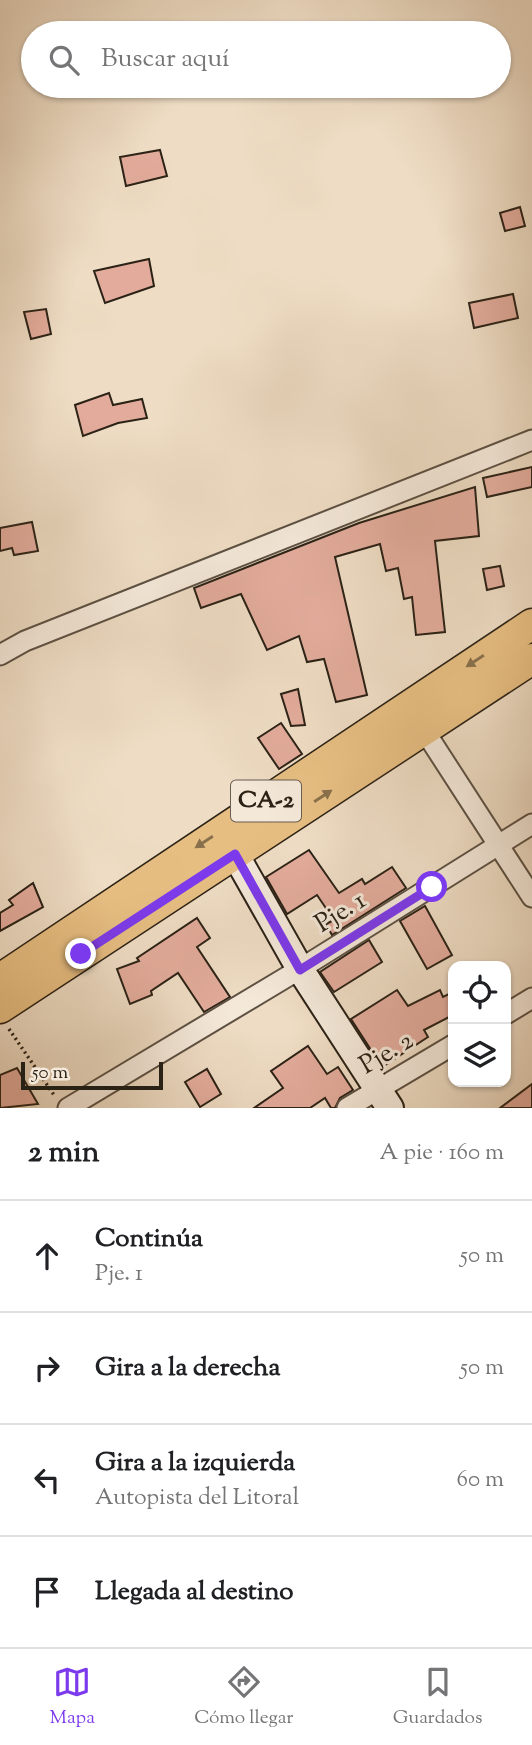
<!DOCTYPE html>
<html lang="es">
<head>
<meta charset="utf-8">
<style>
  :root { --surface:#fff; --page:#f6f6f6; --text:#202124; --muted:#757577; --line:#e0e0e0; --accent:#7c3aed }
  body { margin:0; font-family:"Sorts Mill Goudy",serif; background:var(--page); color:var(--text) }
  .controls { position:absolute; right:21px; bottom:21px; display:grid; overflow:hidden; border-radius:14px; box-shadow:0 2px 5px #0004 }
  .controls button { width:63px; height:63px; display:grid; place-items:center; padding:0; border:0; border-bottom:2px solid var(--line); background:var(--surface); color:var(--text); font:35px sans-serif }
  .scale { position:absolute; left:21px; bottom:18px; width:142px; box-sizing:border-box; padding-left:7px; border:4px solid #2b2216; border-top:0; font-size:19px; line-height:24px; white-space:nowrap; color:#2b2216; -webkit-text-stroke:5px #f4e8d9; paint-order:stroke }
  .stop { position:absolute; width:21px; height:21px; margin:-16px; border:5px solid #7c3aed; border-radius:50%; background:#fff }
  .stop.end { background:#7c3aed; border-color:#fff; box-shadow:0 2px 7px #0008 }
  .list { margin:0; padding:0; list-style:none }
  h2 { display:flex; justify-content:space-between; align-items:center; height:91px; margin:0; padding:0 28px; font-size:30px }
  h2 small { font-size:23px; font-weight:400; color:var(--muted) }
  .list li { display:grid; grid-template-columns:46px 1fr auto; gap:21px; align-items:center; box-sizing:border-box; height:112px; padding:0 28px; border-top:2px solid var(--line) }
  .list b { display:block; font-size:26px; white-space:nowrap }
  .list p { margin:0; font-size:23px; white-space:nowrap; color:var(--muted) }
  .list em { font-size:23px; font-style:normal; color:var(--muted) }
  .icon { flex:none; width:38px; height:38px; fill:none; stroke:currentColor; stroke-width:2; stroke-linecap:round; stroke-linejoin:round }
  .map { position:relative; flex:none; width:532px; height:1108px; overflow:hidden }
  .search { position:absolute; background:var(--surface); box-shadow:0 2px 5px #0004; left:21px; right:21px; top:21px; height:77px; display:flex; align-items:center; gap:18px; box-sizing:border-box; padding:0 24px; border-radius:38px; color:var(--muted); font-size:26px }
  .sheet { height:539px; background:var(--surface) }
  nav { display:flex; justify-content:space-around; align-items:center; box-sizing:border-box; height:98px; border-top:2px solid var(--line); background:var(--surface); font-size:19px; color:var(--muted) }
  nav a { display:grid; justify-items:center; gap:4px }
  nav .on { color:var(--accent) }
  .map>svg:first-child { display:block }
  .building { fill:#e2ab9b; stroke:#2b2216; stroke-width:2 }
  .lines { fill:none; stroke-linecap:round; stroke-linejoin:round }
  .street-casing { stroke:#5c5042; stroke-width:23 }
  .secondary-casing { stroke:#2b2216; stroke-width:30 }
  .primary-casing { stroke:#2b2216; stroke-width:33 }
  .path { stroke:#2b2216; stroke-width:3.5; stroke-dasharray:2 3.5; stroke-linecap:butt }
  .street { stroke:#f4e8d9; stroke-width:19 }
  .secondary { stroke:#f4e8d9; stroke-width:26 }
  .primary { stroke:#e7be82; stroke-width:30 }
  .oneway { fill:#89704c }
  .route { stroke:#7c3aed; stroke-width:9 }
  .labels { text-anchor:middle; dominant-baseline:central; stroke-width:6; stroke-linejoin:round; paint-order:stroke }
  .shield { fill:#f4e8d9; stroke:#675d50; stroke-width:2 }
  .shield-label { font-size:24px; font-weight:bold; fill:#2b2216 }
  .street-label { font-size:26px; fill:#2b2216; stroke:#f4e8d9 }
</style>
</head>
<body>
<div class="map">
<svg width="532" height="1108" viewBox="0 0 532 1108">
  <rect width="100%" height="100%" fill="#eedcc4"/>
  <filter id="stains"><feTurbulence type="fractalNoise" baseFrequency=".00286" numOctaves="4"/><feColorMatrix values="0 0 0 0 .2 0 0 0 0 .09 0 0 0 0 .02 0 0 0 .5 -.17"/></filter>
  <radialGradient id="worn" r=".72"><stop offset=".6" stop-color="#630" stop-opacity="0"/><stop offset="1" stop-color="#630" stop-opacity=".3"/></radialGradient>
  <g class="building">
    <polygon points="160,150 167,176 126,186 120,157"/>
    <polygon points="520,207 525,226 505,231 500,213"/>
    <polygon points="149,259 154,286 105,303 94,271"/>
    <polygon points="513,294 518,318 474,328 469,303"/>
    <polygon points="46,309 51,334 31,339 24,312"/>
    <polygon points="109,393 113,405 142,399 147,418 118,423 83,436 75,405"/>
    <polygon points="532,467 532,487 487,497 483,478"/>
    <polygon points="475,487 479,536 435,541 445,632 416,635 412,597 404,599 398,568 386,571 380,544 335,557 367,695 336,702 324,659 307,662 299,636 267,650 241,594 201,608 194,588 359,523"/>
    <polygon points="32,522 38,551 14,555 12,548 0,551 0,528"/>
    <polygon points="500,566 504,586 487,590 483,569"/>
    <polygon points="298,689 305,725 291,726 281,694"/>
    <polygon points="281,723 302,754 279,769 258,738"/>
    <polygon points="309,850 339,893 362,879 365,884 392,867 406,888 332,935 326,924 334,920 317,895 287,914 266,877"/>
    <polygon points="33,883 43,907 0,931 0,913 13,905 9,900"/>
    <polygon points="425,906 452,955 427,969 400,921"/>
    <polygon points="197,918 210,938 197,947 230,997 204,1012 178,973 151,991 152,995 130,1004 117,969 139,961 137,958"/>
    <polygon points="369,940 382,962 334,992 320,972"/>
    <polygon points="397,990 408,1006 440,990 443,997 453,992 453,1015 424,1030 428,1037 382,1067 351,1019"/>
    <polygon points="308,1046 327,1074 338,1067 353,1090 340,1098 335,1108 331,1108 325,1098 310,1108 254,1108 283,1088 271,1071"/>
    <polygon points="17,1068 38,1104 0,1108 0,1075"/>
    <polygon points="207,1069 221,1094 200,1107 185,1082"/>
    <polygon points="532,1084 532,1108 500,1108"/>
  </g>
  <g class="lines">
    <defs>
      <g id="street">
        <polyline points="0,655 25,641 532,440"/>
        <polyline points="424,730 532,897"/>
        <polyline points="506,1014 532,998"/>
        <polyline points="68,1108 300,969 532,824"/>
        <polyline points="347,1108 453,1045"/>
      </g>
      <polyline id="secondary" points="235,854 300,969 390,1108"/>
      <g id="primary">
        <polyline points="0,979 532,624"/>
        <polyline points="0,1008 532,659"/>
      </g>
    </defs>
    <use href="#street" class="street-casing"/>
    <use href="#secondary" class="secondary-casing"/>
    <use href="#primary" class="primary-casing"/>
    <polyline class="path" points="9,1029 54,1095"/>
    <use href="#street" class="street"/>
    <use href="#secondary" class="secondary"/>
    <use href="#primary" class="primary"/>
  </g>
  <defs><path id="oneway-solid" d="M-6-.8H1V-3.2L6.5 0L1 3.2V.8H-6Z" transform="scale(1.75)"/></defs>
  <g class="oneway">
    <use href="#oneway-solid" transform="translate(475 661) rotate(147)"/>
    <use href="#oneway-solid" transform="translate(323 796) rotate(-33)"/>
    <use href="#oneway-solid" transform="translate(204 842) rotate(147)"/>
  </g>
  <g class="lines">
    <polyline class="route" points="81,954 235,854 300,970 432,887"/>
  </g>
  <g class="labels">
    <rect class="shield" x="231" y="780.5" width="70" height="41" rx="5"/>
    <g class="shield-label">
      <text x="266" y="801">CA-2</text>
    </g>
    <g class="street-label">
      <text transform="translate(341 913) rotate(-32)">Pje. 1</text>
      <text transform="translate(387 1054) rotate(-31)">Pje. 2</text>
    </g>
  </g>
  <rect width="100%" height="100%" filter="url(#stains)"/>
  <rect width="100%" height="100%" fill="url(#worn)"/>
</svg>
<div class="controls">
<button><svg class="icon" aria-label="locate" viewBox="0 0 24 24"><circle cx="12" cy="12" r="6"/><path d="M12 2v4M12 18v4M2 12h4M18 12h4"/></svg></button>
<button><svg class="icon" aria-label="layers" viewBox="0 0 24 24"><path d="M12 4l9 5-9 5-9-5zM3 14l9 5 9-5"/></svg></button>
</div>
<div class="scale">50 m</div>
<div class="stop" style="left:432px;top:887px"></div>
<div class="stop end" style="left:81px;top:954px"></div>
<div class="search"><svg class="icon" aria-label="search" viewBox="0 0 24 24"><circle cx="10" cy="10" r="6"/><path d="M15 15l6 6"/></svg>Buscar aquí</div>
</div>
<section class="sheet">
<h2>2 min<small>A pie · 160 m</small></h2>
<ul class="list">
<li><svg class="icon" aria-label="ahead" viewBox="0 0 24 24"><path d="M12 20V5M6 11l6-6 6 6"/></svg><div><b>Continúa</b><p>Pje. 1</p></div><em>50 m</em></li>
<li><svg class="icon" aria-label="right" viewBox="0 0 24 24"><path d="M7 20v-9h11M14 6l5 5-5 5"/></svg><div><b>Gira a la derecha</b></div><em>50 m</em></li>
<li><svg class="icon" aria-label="left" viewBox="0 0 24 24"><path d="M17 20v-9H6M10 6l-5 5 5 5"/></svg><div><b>Gira a la izquierda</b><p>Autopista del Litoral</p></div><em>60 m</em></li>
<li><svg class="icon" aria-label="arrive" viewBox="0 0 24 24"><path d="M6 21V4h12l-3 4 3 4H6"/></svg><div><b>Llegada al destino</b></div></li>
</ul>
</section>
<nav>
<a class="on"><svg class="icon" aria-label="map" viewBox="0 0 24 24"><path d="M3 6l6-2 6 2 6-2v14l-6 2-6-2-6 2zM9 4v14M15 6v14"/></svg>Mapa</a>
<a><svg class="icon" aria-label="directions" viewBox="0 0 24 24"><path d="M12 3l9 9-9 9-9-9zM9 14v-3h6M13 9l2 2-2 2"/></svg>Cómo llegar</a>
<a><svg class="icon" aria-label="saved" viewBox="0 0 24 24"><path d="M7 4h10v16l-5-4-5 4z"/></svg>Guardados</a>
</nav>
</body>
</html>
